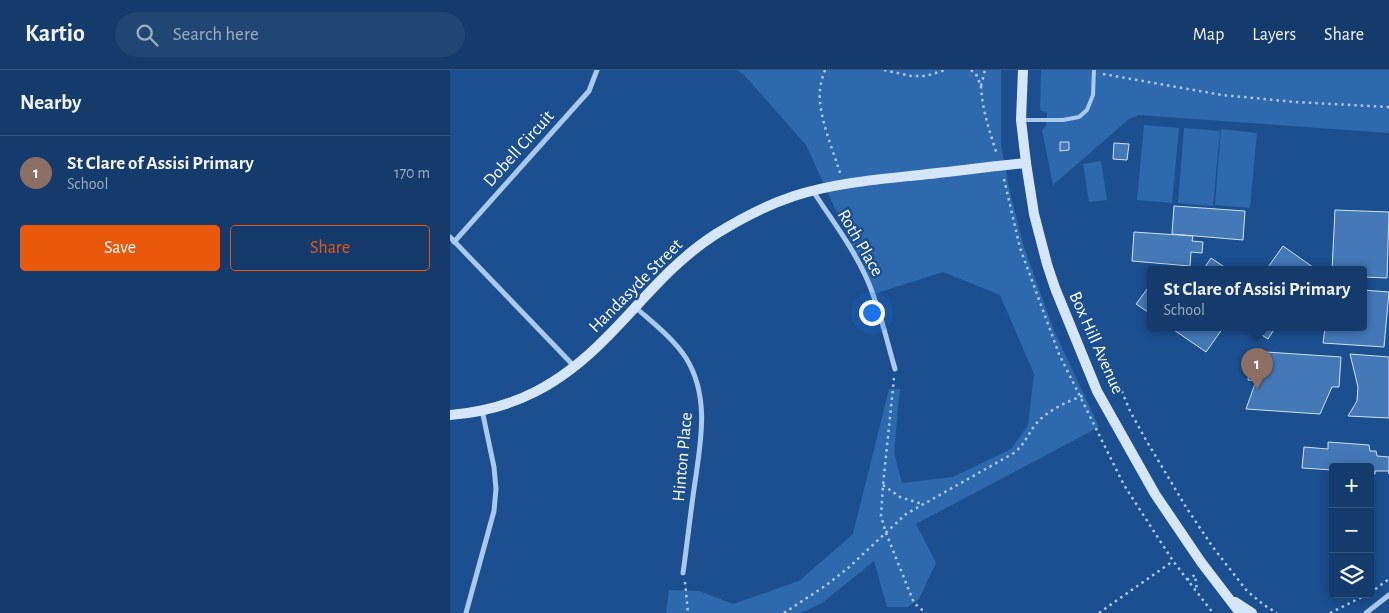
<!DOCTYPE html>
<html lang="en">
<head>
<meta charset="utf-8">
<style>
  :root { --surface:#143b6b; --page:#214673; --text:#f1f3f6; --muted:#9dadc1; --line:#33557e; --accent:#ea580c }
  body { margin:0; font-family:"Alegreya Sans",sans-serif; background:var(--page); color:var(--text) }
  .controls { position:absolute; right:15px; bottom:15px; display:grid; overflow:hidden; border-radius:5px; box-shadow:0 2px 12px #0003 }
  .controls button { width:45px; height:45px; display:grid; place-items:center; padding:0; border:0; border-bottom:1px solid var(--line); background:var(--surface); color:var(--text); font:25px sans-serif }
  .you { position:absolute; left:421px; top:242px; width:18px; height:18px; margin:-12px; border:4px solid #fff; border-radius:50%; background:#1a73e8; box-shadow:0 0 0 8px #1a73e833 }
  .badge { display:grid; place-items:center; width:32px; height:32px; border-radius:50%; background:var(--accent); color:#fff; font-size:16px; font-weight:700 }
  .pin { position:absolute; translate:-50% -41px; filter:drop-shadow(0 1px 2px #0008) }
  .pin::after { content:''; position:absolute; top:26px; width:18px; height:15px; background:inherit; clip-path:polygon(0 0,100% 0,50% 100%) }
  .popup { position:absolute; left:697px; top:196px; width:220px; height:65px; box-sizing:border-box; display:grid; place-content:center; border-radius:5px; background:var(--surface); filter:drop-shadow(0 1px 4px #0005); font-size:16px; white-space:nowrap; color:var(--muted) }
  .popup b { font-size:19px; color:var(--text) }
  .popup::after { content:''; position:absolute; left:50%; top:100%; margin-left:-10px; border:10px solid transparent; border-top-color:var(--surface) }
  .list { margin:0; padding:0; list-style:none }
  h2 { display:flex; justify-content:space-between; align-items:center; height:65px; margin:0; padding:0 20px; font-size:21px }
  h2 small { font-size:16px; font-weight:400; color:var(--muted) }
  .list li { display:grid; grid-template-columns:32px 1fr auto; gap:15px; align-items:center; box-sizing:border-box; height:75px; padding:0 20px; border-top:1px solid var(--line) }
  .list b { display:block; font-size:19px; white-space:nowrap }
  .list p { margin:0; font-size:16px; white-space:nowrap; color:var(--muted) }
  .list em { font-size:16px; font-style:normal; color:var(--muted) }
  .actions { display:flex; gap:10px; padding:15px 20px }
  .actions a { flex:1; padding:11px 0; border:1px solid var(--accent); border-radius:5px; text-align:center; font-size:18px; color:var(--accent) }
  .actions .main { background:var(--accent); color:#fff }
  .icon { flex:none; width:28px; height:28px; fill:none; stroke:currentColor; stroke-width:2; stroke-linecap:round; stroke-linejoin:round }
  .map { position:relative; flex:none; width:939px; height:543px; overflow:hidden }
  header { display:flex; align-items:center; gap:30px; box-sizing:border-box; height:70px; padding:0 25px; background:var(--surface); border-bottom:1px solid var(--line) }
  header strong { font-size:24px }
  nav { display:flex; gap:28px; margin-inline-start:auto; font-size:18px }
  .search { width:350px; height:45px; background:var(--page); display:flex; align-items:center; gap:12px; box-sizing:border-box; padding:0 18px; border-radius:28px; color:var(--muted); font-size:19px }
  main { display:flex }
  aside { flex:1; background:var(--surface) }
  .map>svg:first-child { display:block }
  .green { fill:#2e69ad }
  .building { fill:#4478b7; stroke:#cfe3fa }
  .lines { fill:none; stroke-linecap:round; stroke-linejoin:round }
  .path { stroke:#a9c9ee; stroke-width:2.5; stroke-dasharray:2.5 4; stroke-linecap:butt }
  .lane { stroke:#a9c9ee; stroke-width:4 }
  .street { stroke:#a9c9ee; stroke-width:5 }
  .secondary { stroke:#d6e6fa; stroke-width:10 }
  .labels { text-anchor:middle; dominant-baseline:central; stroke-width:5; stroke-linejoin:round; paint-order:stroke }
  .street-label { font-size:18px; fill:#fff; stroke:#1b4f8f }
</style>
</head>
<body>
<header>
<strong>Kartio</strong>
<div class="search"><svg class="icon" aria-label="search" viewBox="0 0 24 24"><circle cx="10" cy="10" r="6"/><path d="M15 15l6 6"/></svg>Search here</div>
<nav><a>Map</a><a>Layers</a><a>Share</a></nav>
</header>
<main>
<aside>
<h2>Nearby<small></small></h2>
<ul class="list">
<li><span class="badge" style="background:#8d6e63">1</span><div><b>St Clare of Assisi Primary</b><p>School</p></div><em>170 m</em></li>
</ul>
<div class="actions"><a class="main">Save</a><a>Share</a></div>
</aside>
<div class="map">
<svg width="939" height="543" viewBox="0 0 939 543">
  <rect width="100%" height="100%" fill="#1b4f8f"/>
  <g class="green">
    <polygon points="287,0 551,0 551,75 559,118 574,177 603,258 649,357 466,454 486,493 469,529 458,537 437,537 424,491 372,533 351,543 216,543 219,520 249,521 283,534 349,511 403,464 439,319 450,319 444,383 452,413 503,407 561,379 578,355 584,304 550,225 493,202 424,224 356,75 294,5"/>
    <polygon points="591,0 939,0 939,63 689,45 679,49 603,115 592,60 596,56 597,43 590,40"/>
    <polygon points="694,55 729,58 722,133 687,130"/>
    <polygon points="734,58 770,61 763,136 728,133"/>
    <polygon points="771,59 807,63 800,138 765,135"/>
    <polygon points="651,91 657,130 639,132 633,94"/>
  </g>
  <g class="building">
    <polygon points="610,72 619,72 619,80 610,81"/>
    <polygon points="664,73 679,74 677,90 663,89"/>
    <polygon points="724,136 795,141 793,170 722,164"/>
    <polygon points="885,140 939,142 937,208 913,207 913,200 882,200"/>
    <polygon points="684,162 743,166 742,171 753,172 752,183 741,182 740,196 682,191"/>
    <polygon points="833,176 867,200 816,200"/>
    <polygon points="761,188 779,200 753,200"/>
    <polygon points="701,214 701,244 686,234"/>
    <polygon points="913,220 939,222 934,277 873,273 875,258 913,258"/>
    <polygon points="721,258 773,258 756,282"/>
    <polygon points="801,258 825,258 818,269"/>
    <polygon points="801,281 891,287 889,317 882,317 870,344 796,339 806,311 798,310"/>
    <polygon points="900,284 939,287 939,348 898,346 907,331 908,317"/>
    <polygon points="878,372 919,375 920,381 926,381 927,386 939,387 939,404 939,401 925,401 925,404 920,403 920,397 883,397 883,400 852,398 854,377 878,379"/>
  </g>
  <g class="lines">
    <g class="path">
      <path d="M375,0C371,10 369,21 370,31C372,55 383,80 390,103"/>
      <polyline points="434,0 461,6 476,6 495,0"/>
      <polyline points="521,0 526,4 531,16 535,0"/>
      <polyline points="653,4 772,25 845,32 939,37"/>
      <path d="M531,16C532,40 540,62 547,85"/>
      <polyline points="554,109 570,178 609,284 674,415 723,491 763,543"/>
      <polyline points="444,308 433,415 431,446 436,463 464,533 476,543"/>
      <polyline points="659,316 668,312 680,341 696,370 736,437 762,476 797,521 814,535 827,543"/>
      <polyline points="433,415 450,427 472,434"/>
      <polyline points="737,510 745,505 747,521"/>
      <polyline points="235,512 238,543"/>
      <polyline points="920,523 939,509"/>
      <path d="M334,543L375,516L397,499L456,444L564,383C575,374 577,366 585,355C596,341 618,331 635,325"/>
      <polyline points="649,543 723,491"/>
      <polyline points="880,543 918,524"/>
    </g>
    <polyline class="lane" points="571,50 613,50 629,47 637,40 643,25 644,0"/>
    <g class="street">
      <path d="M363,121C381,149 402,176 416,207C429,235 436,268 445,299"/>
      <polyline points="0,167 124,296"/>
      <polyline points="4,172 139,21 147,0"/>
      <path d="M185,237C203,253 223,268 236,288C261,328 250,376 244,419C240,447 237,475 233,503"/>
      <polyline points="16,543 44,441 46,419 44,397 32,340"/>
      <polyline points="916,543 939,525"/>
    </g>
    <g class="secondary">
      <polyline points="573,0 571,50 576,93 584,144 597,194 605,218 647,321 705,424 751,492 790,543"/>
      <path d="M0,345C64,340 111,314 156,268C192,232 222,192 266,164C290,149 317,135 344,126C381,114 421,110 460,106C498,102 537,97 576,93"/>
      <polyline points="785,532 802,543"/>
    </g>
  </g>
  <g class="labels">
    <g class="street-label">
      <text transform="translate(69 79) rotate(-48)">Dobell Circuit</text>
      <text transform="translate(410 173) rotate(60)">Roth Place</text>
      <text transform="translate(186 216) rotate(-45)">Handasyde Street</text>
      <text transform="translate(646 273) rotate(66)">Box Hill Avenue</text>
      <text transform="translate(233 387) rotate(-85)">Hinton Place</text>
    </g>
  </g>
</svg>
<div class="controls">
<button>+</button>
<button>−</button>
<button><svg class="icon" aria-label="layers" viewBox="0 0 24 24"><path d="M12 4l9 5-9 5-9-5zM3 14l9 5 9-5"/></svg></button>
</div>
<div class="you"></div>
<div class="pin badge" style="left:807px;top:319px;background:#8d6e63">1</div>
<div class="popup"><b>St Clare of Assisi Primary</b>School</div>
</div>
</main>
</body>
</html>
